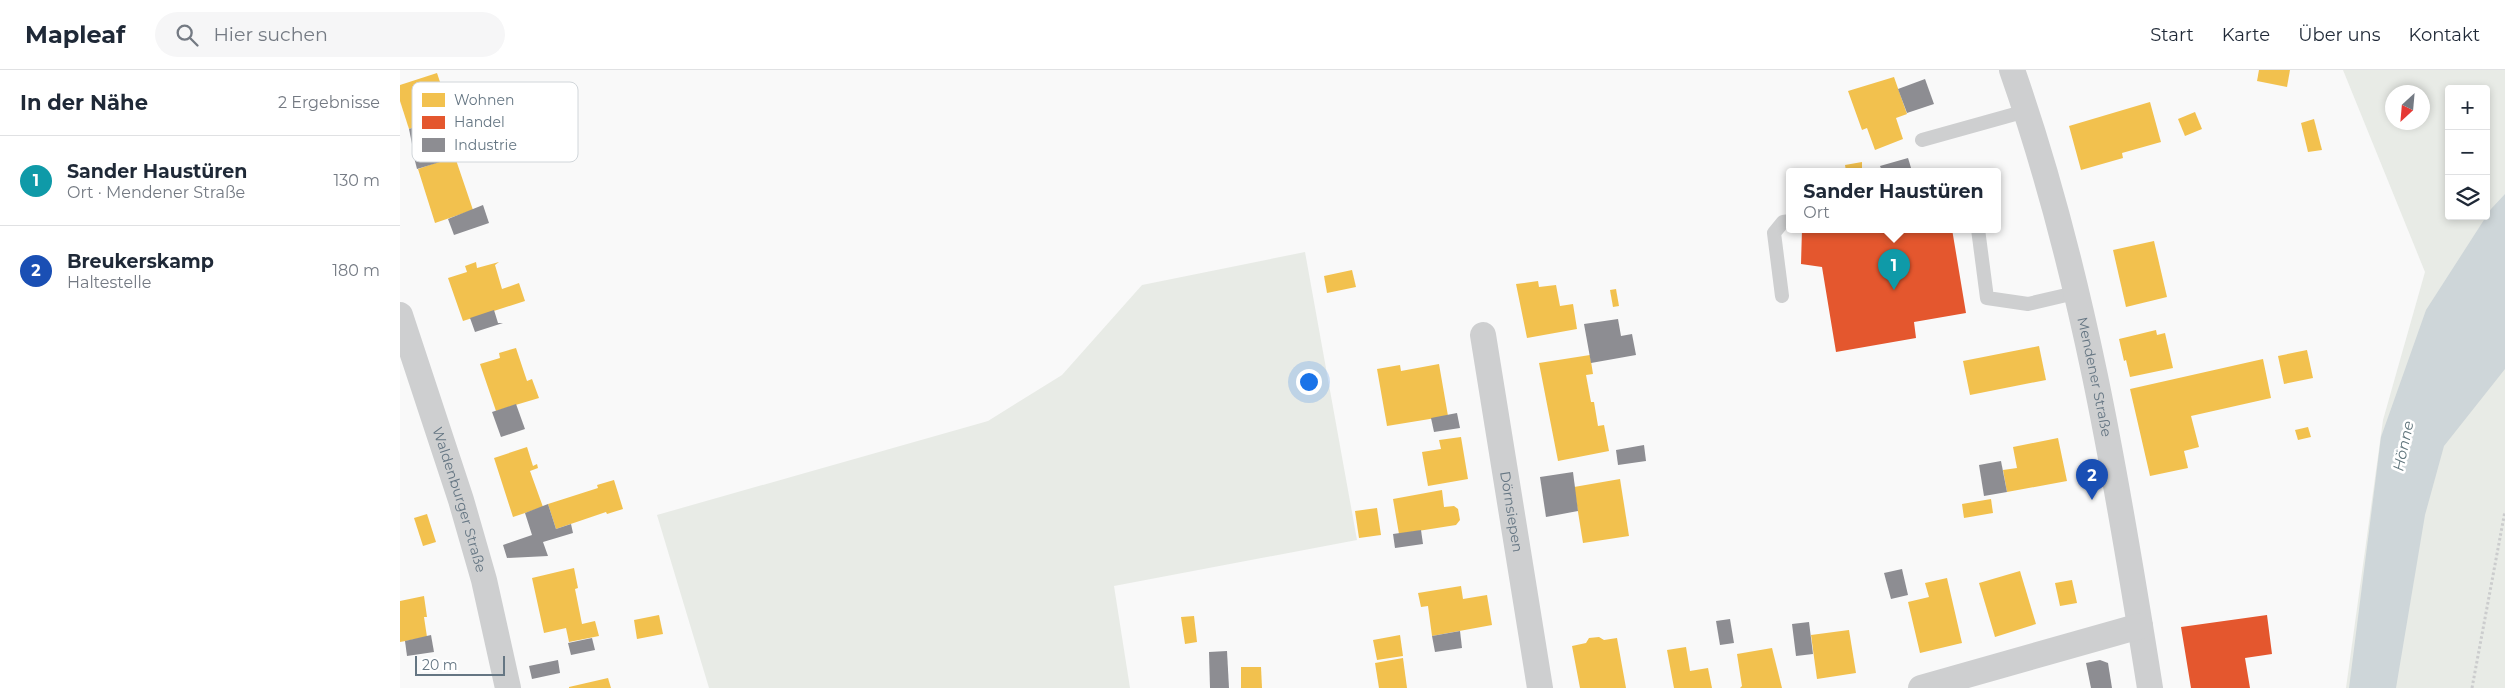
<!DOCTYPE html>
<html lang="de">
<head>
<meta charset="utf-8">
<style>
  :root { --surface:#fff; --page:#f6f6f7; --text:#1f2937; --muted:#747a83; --line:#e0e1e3; --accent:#2563eb }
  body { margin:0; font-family:Montserrat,sans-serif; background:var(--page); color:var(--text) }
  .controls { position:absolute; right:15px; top:15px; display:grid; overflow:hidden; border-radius:5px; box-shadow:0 2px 8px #0003 }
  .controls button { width:45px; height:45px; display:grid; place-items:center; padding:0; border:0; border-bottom:1px solid var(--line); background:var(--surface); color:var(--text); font:25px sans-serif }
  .compass { position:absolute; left:1985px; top:15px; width:45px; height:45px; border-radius:50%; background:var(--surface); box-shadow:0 2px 8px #0003; rotate:206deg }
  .scale { position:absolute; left:15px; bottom:12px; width:90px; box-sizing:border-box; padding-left:5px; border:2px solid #657683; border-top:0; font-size:14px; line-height:18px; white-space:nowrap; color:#657683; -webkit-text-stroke:4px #fff; paint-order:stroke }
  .you { position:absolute; left:908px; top:311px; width:18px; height:18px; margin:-12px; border:4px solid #fff; border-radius:50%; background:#1a73e8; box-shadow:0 0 0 8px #1a73e833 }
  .badge { display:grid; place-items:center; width:32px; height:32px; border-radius:50%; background:var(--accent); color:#fff; font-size:16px; font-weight:700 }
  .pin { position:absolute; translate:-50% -41px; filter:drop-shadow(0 1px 2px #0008) }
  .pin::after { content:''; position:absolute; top:26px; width:18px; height:15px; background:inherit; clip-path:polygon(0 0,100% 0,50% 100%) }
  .popup { position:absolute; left:1386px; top:98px; width:215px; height:65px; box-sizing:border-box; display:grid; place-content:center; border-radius:5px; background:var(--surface); filter:drop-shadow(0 1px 4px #0005); font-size:16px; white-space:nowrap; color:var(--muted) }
  .popup b { font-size:19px; color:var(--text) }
  .popup::after { content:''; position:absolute; left:50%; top:100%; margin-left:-10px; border:10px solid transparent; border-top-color:var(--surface) }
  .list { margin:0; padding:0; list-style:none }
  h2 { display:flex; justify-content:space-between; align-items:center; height:65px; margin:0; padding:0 20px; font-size:21px }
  h2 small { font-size:16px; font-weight:400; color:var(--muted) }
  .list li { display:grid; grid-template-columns:32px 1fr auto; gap:15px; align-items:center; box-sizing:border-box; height:90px; padding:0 20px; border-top:1px solid var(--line) }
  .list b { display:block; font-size:19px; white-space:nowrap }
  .list p { margin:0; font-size:16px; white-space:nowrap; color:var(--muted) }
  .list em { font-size:16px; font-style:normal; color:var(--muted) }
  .icon { flex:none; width:28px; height:28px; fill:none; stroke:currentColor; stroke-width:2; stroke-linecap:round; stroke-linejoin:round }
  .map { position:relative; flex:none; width:2105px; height:618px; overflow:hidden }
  header { display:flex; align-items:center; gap:30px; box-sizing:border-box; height:70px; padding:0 25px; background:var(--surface); border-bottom:1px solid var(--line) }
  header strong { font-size:24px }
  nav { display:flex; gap:28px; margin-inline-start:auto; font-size:18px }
  .search { width:350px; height:45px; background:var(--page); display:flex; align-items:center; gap:12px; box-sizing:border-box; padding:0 18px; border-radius:28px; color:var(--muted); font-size:19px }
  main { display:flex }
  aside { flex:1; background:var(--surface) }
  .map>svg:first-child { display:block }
  .green { fill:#e8ebe6; fill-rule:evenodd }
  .water { fill:#ced6d9 }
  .homes { fill:#f2c14e }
  .shops { fill:#e4572e }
  .industry { fill:#8d8d92 }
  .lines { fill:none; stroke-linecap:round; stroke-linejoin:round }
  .path { stroke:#cbcccd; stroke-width:3; stroke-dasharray:2.5 2.5; stroke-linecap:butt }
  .lane { stroke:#cecfd0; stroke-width:14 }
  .street { stroke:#cecfd0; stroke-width:26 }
  .labels { text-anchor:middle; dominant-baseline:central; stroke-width:5; stroke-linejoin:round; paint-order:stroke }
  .street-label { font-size:14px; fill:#657683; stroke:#fff }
  .water-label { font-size:15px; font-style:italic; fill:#60757c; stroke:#fff }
  .key { fill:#fff; stroke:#d1d6da; stroke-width:1 }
  .key-label { font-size:14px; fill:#657683 }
</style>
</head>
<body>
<header>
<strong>Mapleaf</strong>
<div class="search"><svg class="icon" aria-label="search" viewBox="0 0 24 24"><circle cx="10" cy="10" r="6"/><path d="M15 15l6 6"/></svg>Hier suchen</div>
<nav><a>Start</a><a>Karte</a><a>Über uns</a><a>Kontakt</a></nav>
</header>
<main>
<aside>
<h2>In der Nähe<small>2 Ergebnisse</small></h2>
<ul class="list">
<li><span class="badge" style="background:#0f9aa8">1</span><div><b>Sander Haustüren</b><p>Ort · Mendener Straße</p></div><em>130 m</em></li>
<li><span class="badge" style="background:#1a4fb4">2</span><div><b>Breukerskamp</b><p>Haltestelle</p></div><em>180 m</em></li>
</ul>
</aside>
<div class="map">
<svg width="2105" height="618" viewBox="0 0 2105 618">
  <rect width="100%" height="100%" fill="#f9f9f9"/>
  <g class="green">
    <path d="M1943,0H2105V618H1946L1983,350L2025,202ZM2049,19H2086V146H2049ZM1992,22H2022V52H1992Z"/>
    <polygon points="905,182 957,470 714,516 730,618 309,618 257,445 588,351 662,305 742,215"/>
  </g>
  <polygon class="water" points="2105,124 2105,299 2044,376 2025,445 1996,618 1949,618 1981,367 2026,240 2091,139"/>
  <g class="homes">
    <polygon points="1859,0 1890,0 1887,17 1857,11"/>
    <polygon points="37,3 51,45 9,59 0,31 0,15"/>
    <polygon points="1494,7 1507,44 1496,48 1503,69 1475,80 1467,58 1462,60 1448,21"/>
    <polygon points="1750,32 1761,72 1722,83 1723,88 1681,100 1669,56"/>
    <polygon points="1795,42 1802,59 1785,66 1778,49"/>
    <polygon points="1914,49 1922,80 1908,82 1901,53"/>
    <polygon points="64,71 68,82 55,87 73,140 35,153 18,99 41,91 38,80"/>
    <polygon points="1462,92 1462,101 1446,101 1445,95"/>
    <polygon points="1754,171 1767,227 1726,237 1713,180"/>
    <polygon points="76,192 77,198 99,192 95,195 102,219 119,213 125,231 63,251 48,208 67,202 65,196"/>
    <polygon points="952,200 956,217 927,223 924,206"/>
    <polygon points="1138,211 1139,217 1156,215 1160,236 1173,234 1177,259 1127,268 1116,214"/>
    <polygon points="1216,219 1219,236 1213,237 1210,220"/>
    <polygon points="1756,260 1757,265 1765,263 1773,298 1730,307 1726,290 1724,291 1719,269"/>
    <polygon points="1639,276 1646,310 1570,325 1563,291"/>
    <polygon points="116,278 127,311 132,309 139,328 96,341 80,294 100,288 99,283"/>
    <polygon points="1907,280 1913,308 1884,314 1878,286"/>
    <polygon points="1190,285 1193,304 1186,305 1191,332 1194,332 1198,356 1204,355 1209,381 1158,391 1139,293"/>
    <polygon points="1863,289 1871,328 1791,346 1799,377 1784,381 1788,398 1750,406 1730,319"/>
    <polygon points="1039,294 1048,346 987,356 977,299 1000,295 1001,301"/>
    <polygon points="1908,357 1911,367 1898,370 1895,360"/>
    <polygon points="1061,367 1068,409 1028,416 1022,382 1041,379 1039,370"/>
    <polygon points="1658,368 1667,411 1607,422 1603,400 1617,398 1613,377"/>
    <polygon points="127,377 133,396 137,394 138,398 130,401 143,437 113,447 94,388"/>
    <polygon points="1220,409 1229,466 1183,473 1174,417"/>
    <polygon points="214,410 223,439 207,444 206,442 156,459 148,434 198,418 197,415"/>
    <polygon points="1042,420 1044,437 1054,436 1058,439 1060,450 1056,455 999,464 993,429"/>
    <polygon points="1591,429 1593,443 1564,448 1562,434"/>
    <polygon points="977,438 981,465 959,468 955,441"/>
    <polygon points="27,444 36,472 23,476 14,448"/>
    <polygon points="174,498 178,518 175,519 182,554 195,551 199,566 169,572 166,558 144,563 132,508"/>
    <polygon points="1620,501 1636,554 1595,567 1579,513"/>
    <polygon points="1547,508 1562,573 1520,583 1508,532 1529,527 1525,513"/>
    <polygon points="1672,510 1677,533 1660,536 1655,513"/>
    <polygon points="1061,516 1063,529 1087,525 1092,555 1032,566 1028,536 1021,537 1018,523"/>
    <polygon points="24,526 27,547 24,547 27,567 0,572 0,531"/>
    <polygon points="259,545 263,564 237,569 234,550"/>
    <polygon points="794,546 797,572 785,574 781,547"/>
    <polygon points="1449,560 1456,603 1417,609 1411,565"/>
    <polygon points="1000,565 1003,586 977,590 973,570"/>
    <polygon points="1199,567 1204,570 1217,568 1226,618 1180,618 1172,576 1186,573 1189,568"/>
    <polygon points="1286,577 1290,601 1308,598 1312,618 1274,618 1267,580"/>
    <polygon points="1372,578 1382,618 1340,618 1342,616 1337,584"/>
    <polygon points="1003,588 1007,618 979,618 975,593"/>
    <polygon points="841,597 861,597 862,618 841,618"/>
    <polygon points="208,608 211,618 169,618 169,617"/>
  </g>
  <g class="shops">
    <polygon points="1402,159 1552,159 1566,243 1514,252 1516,268 1436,282 1422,197 1401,194"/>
    <polygon points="1867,545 1872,584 1845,588 1850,618 1791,618 1781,557"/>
  </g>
  <g class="industry">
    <polygon points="1525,9 1534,34 1507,43 1498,19"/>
    <polygon points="35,50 40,64 12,74 9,59"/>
    <polygon points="36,80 40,92 17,99 14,87"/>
    <polygon points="1508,88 1512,101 1482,101 1480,96"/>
    <polygon points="83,135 89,153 54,165 48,149"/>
    <polygon points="94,240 98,253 103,253 75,262 70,248"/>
    <polygon points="1218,249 1221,266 1232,264 1236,285 1191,293 1184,254"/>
    <polygon points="116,334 125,359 101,367 92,342"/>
    <polygon points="1057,343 1060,358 1034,362 1031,348"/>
    <polygon points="1244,375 1246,391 1218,395 1216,380"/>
    <polygon points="1601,391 1607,422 1584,426 1579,395"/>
    <polygon points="1173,402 1178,441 1146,447 1140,407"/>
    <polygon points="148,434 156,459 171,454 173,463 143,472 148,486 107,488 103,475 132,465 125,443"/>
    <polygon points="1021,460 1023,474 995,478 993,464"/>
    <polygon points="1502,499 1508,525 1491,529 1484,503"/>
    <polygon points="1330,549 1334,573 1320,575 1316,551"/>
    <polygon points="1409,552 1413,584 1396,586 1392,554"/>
    <polygon points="1060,561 1062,578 1035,582 1032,566"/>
    <polygon points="31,565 34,582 7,586 5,571"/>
    <polygon points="192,568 195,580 171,585 168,573"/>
    <polygon points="827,581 829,618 810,618 809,582"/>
    <polygon points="158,590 160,603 132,609 129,596"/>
    <polygon points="1700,590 1708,593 1712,618 1691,618 1686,593"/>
  </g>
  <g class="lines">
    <polyline class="path" points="2072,618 2105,441"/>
    <g class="lane">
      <polyline points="1522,70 1626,41"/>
      <polyline points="1578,159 1587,228 1628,234 1675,223"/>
      <polyline points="1382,226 1374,163 1383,152 1390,151"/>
    </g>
    <g class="street">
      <path id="s1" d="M1612,0C1682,199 1717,410 1750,618"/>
      <path id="s2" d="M0,245L61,430L84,510L108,618"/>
      <path id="s3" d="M1083,265L1140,618"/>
      <polyline points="1521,618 1740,556"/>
    </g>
  </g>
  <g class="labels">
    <g class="street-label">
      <text stroke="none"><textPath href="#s1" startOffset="318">Mendener Straße</textPath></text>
      <text stroke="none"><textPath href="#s2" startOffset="194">Waldenburger Straße</textPath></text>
      <text stroke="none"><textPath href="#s3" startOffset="179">Dörnsiepen</textPath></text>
    </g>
    <g class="water-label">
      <text transform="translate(2003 376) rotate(-78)">Hönne</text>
    </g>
  </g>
  <rect x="12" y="12" width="166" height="80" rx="8" class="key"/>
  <rect x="22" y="23" width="23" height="14" fill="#f2c14e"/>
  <rect x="22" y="46" width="23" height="13" fill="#e4572e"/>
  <rect x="22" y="68" width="23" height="14" fill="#8d8d92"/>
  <g class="key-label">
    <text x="54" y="35">Wohnen</text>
    <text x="54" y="57">Handel</text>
    <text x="54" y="80">Industrie</text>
  </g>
</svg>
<div class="controls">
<button>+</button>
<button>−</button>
<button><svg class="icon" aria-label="layers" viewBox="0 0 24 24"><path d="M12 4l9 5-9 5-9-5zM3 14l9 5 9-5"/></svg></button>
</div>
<svg class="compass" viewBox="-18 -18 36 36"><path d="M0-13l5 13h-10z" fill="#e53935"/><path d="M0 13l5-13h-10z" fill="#747a83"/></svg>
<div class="scale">20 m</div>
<div class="you"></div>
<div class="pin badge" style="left:1494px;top:220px;background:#0f9aa8">1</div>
<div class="popup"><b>Sander Haustüren</b>Ort</div>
<div class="pin badge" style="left:1692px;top:430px;background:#1a4fb4">2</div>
</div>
</main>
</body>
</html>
